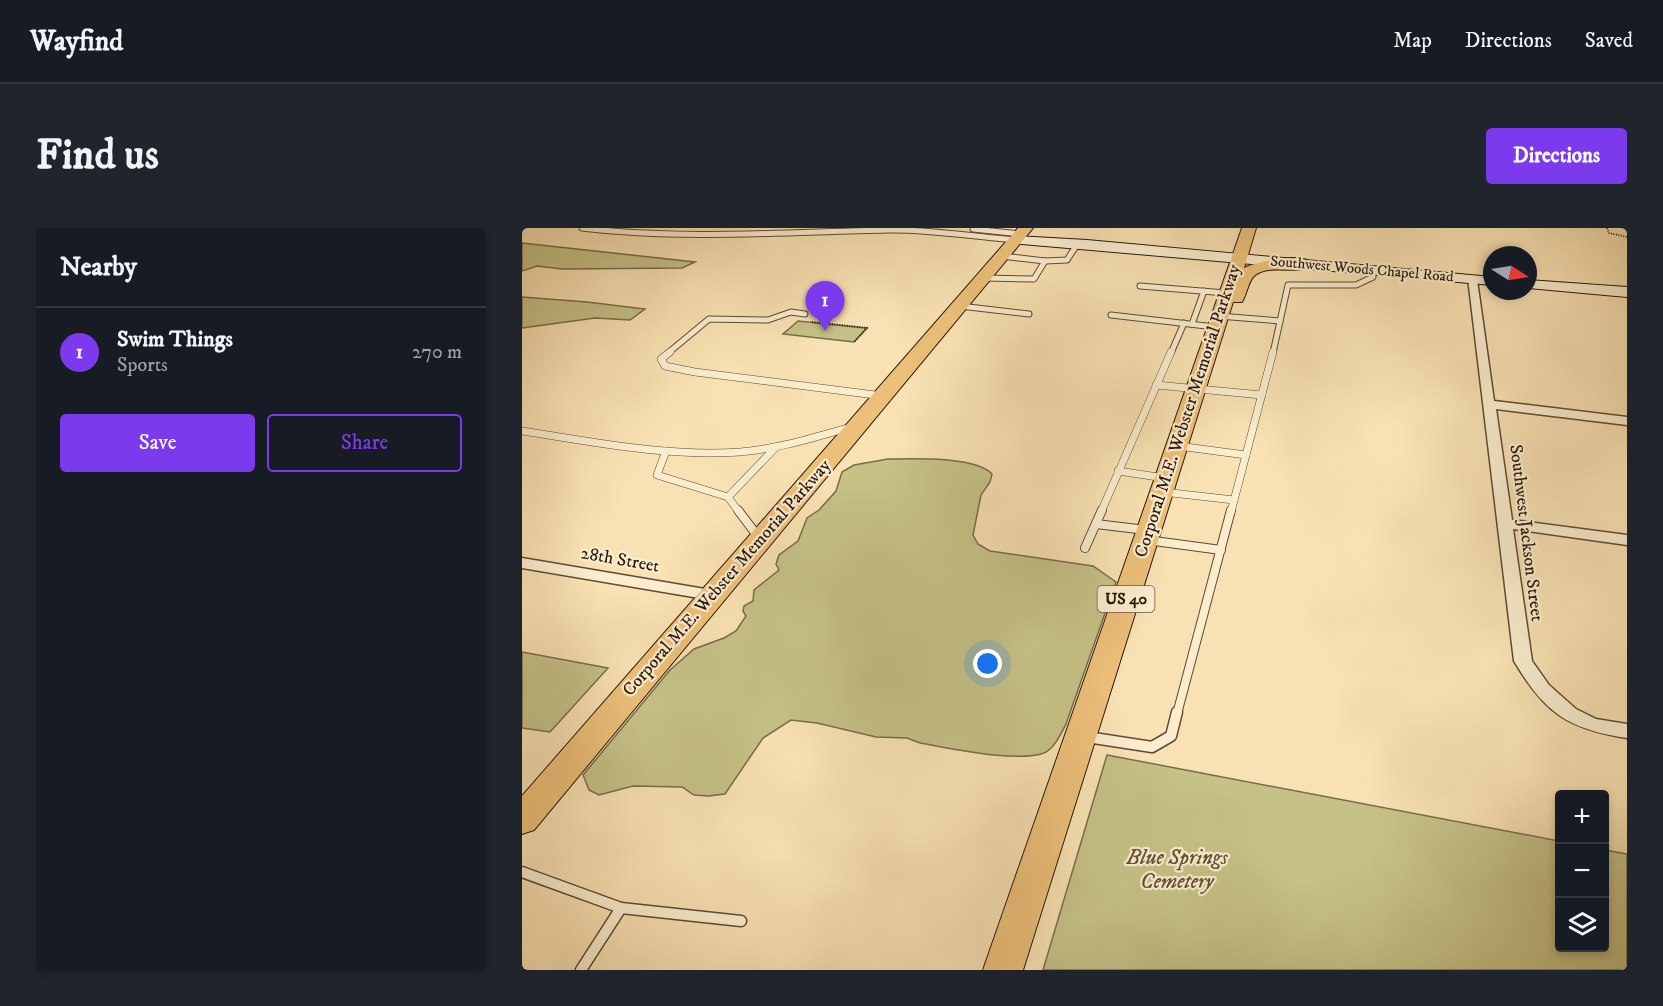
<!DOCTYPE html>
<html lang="en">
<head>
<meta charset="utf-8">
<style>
  :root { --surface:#171b24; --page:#20242c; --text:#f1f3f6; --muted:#9ea1a6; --line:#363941; --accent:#7c3aed }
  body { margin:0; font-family:"IM FELL DW Pica",serif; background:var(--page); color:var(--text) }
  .controls { position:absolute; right:18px; bottom:18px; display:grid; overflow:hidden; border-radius:6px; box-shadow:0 3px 9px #0003 }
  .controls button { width:54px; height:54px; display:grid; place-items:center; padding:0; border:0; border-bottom:2px solid var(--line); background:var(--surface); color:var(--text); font:30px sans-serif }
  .compass { position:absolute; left:961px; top:18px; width:54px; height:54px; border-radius:50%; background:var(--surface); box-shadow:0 3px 9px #0003; rotate:102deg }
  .you { position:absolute; left:466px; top:436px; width:21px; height:21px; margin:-15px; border:4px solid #fff; border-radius:50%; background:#1a73e8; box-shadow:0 0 0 9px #1a73e833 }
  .badge { display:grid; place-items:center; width:39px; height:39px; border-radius:50%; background:var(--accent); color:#fff; font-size:20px; font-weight:700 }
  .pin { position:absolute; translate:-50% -50px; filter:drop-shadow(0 2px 3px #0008) }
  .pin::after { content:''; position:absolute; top:32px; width:21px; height:18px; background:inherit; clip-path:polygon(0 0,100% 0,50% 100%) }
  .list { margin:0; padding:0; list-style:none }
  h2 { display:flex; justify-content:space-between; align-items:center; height:78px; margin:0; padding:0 24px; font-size:26px }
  h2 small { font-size:20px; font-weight:400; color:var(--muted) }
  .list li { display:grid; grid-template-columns:39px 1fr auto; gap:18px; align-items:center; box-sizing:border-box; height:90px; padding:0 24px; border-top:2px solid var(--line) }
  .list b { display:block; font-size:22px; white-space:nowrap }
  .list p { margin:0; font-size:20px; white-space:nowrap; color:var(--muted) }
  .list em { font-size:20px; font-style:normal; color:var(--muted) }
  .actions { display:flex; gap:12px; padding:18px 24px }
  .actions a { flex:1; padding:14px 0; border:2px solid var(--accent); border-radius:6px; text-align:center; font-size:21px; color:var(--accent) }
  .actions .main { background:var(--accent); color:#fff }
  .icon { flex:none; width:33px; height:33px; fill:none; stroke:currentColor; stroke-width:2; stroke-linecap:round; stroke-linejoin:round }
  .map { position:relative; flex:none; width:1105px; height:742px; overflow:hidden; border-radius:6px }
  header { display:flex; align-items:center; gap:36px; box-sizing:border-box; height:84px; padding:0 30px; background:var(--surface); border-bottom:2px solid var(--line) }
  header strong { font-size:28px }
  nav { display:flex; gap:33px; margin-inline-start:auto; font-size:21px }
  .intro { display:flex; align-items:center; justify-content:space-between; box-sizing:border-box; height:144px; padding:0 36px }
  h1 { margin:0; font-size:42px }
  .button { padding:15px 27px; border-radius:6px; background:var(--accent); color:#fff; font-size:21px; font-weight:700 }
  main { display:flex; gap:36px; padding:0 36px }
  aside { flex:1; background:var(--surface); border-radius:6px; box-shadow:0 3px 9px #0003 }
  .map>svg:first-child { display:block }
  .green { fill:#c5c187; stroke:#786c49; stroke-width:1.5 }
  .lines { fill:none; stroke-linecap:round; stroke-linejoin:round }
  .service-far3-casing { stroke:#5e4a35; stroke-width:7 }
  .service-far2-casing { stroke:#5e4a35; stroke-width:8 }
  .service-far1-casing { stroke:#5e4a35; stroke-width:10 }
  .service-casing { stroke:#5e4a35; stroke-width:13 }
  .minor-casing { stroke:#5e4a35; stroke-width:3 }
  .secondary-casing { stroke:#2a170b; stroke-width:2 }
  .primary-casing { stroke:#2a170b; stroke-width:2 }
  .path { stroke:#2a170b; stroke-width:2; stroke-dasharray:1 1.5; stroke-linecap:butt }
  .service-far3 { stroke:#faeccd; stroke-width:5 }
  .service-far2 { stroke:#faeccd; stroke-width:7 }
  .service-far1 { stroke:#faeccd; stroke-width:8 }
  .service { stroke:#faeccd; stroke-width:10 }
  .minor { fill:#faeccd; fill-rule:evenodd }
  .secondary { fill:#faeccd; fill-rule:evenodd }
  .primary { fill:#ecc079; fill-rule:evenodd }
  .labels { text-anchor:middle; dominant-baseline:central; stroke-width:4.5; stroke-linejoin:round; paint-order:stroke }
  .far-street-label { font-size:15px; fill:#2a170b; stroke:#faeccd }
  .shield { fill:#faeccd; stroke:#685745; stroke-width:1.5 }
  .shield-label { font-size:16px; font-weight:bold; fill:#2a170b }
  .street-label { font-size:18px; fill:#2a170b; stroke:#faeccd }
  .near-park-label { font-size:21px; font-style:italic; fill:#605236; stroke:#faeccd }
</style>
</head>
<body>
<header>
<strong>Wayfind</strong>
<nav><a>Map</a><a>Directions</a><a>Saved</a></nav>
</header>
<div class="intro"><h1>Find us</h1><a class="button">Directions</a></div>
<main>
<aside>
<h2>Nearby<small></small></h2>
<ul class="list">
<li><span class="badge">1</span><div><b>Swim Things</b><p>Sports</p></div><em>270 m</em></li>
</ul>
<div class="actions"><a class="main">Save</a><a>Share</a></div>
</aside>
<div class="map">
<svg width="1105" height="742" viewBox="0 0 1105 742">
  <rect width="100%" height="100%" fill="#f8e1b2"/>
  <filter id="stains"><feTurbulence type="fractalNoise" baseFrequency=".00333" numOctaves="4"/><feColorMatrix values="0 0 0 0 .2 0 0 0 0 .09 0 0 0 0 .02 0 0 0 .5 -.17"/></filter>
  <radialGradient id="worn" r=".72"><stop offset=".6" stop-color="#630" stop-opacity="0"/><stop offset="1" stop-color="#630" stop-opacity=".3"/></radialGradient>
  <g class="green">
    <polygon points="0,15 173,34 160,40 40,41 15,38 0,43"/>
    <polygon points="0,69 65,74 123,81 108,92 73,90 0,100"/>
    <polygon points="276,93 345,100 332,114 261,106"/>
    <path d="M366,231C391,231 453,228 470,246L468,254L459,267L451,307L456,316L468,323L571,338L594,354L544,496C539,506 532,521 522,525C495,535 428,520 398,515L385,510L354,509L295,495L269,492L241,510L203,566L186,568L172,567L160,559L111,558L77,567L67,562L61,547L148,442L172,421L202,410L214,403L224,388L221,383L222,378L231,373L232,362L257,342L254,336L257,327L276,313L285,290L297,282L314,263L320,244L332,237Z"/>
    <polygon points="0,424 86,440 28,504 0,500"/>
    <polygon points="585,527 1037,613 1038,720 1082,720 1083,622 1105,626 1105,742 521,742"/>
  </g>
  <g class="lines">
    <defs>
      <g id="service-far3">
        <path d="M60,0C162,12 264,4 366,2C408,1 452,9 494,12"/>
        <polyline points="451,1 499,6"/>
        <polyline points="480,28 523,33 545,32 556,15"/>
        <polyline points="462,50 512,51 523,33"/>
        <polyline points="618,58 704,65"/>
        <polyline points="438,78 507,86"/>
        <polyline points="589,87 693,99"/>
        <polyline points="697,88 758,93"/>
        <polyline points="670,96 682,63"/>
        <polyline points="146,125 187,91 246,92 269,84 283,86"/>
        <polyline points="649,125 662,95"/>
        <polyline points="751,125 766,57 834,57 851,49 851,43"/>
      </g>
      <g id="service-far2">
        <polyline points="148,124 139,131 143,138 173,144 361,168"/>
        <polyline points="634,157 740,167"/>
        <path d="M0,203C72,214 145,229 218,224C256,221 293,209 329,199"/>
        <polyline points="656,218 724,227"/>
        <polyline points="144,223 135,247 206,269 217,284"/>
        <polyline points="596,243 643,250"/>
        <polyline points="641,264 712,272"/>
        <polyline points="206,269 254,219"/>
        <polyline points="579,284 649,124"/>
        <polyline points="709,284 751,124"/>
      </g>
      <g id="service-far1">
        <polyline points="216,282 237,310"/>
        <polyline points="574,296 624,302"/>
        <polyline points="625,312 699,322"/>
        <polyline points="563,320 580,282"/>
        <polyline points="655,486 709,282"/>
      </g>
      <g id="service">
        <polyline points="565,509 630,519 649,508 655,484"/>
        <polyline points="0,644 99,680 219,693"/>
        <polyline points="59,742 99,680"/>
      </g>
      <g id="minor">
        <path d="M946,50L955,52L972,173L1105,189V197L974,181L990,292L1105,307V317L991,301L1010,433L1027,457L1054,481L1074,491L1105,496V510C1046,501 1023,485 992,433Z"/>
        <polygon points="0,330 189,362 195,363 197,367 195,371 189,372 0,340"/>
      </g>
      <g id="secondary">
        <polygon points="494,8 565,12 970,49 970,57 489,15 487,12 489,9"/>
        <polygon points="1006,52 1105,59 1105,69 1006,60"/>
      </g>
      <g id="primary">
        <polygon points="496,0 511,0 12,602 0,606 0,568"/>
        <path d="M720,0H734L722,40C735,33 781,24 791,36C780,49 748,34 732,48C726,54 725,66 720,74H711L501,742H461Z"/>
      </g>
    </defs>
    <use href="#service-far3" class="service-far3-casing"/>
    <use href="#service-far2" class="service-far2-casing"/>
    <use href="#service-far1" class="service-far1-casing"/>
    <use href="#service" class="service-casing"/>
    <use href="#minor" class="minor-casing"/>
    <use href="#secondary" class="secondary-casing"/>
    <use href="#primary" class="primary-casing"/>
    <g class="path">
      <polyline points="1085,0 1087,5 1105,9"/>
      <polyline points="290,94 345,100 332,114"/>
    </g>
    <use href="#service-far3" class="service-far3"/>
    <use href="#service-far2" class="service-far2"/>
    <use href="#service-far1" class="service-far1"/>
    <use href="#service" class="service"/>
    <use href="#minor" class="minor"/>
    <use href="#secondary" class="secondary"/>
    <use href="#primary" class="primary"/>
  </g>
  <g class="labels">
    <g class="far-street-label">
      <text transform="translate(840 41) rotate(5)">Southwest Woods Chapel Road</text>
    </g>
    <rect class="shield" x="575.5" y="358" width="57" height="26" rx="4.5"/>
    <g class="shield-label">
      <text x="604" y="371">US 40</text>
    </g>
    <g class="street-label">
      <text transform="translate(666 183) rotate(-72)">Corporal M.E. Webster Memorial Parkway</text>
      <text transform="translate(1004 305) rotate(83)">Southwest Jackson Street</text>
      <text transform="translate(98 332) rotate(10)">28th Street</text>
      <text transform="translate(205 350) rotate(-49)">Corporal M.E. Webster Memorial Parkway</text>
    </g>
    <g class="near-park-label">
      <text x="655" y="630">Blue Springs<tspan x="655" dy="24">Cemetery</tspan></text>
    </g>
  </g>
  <rect width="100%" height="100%" filter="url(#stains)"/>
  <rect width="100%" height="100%" fill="url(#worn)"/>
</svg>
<div class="controls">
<button>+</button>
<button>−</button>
<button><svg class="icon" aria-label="layers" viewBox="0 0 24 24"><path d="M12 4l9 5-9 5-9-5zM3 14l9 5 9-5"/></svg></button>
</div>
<svg class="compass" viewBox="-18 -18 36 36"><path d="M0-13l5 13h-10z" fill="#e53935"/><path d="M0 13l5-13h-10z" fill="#9ea1a6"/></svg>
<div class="you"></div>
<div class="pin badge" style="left:303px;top:103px">1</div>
</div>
</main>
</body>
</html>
